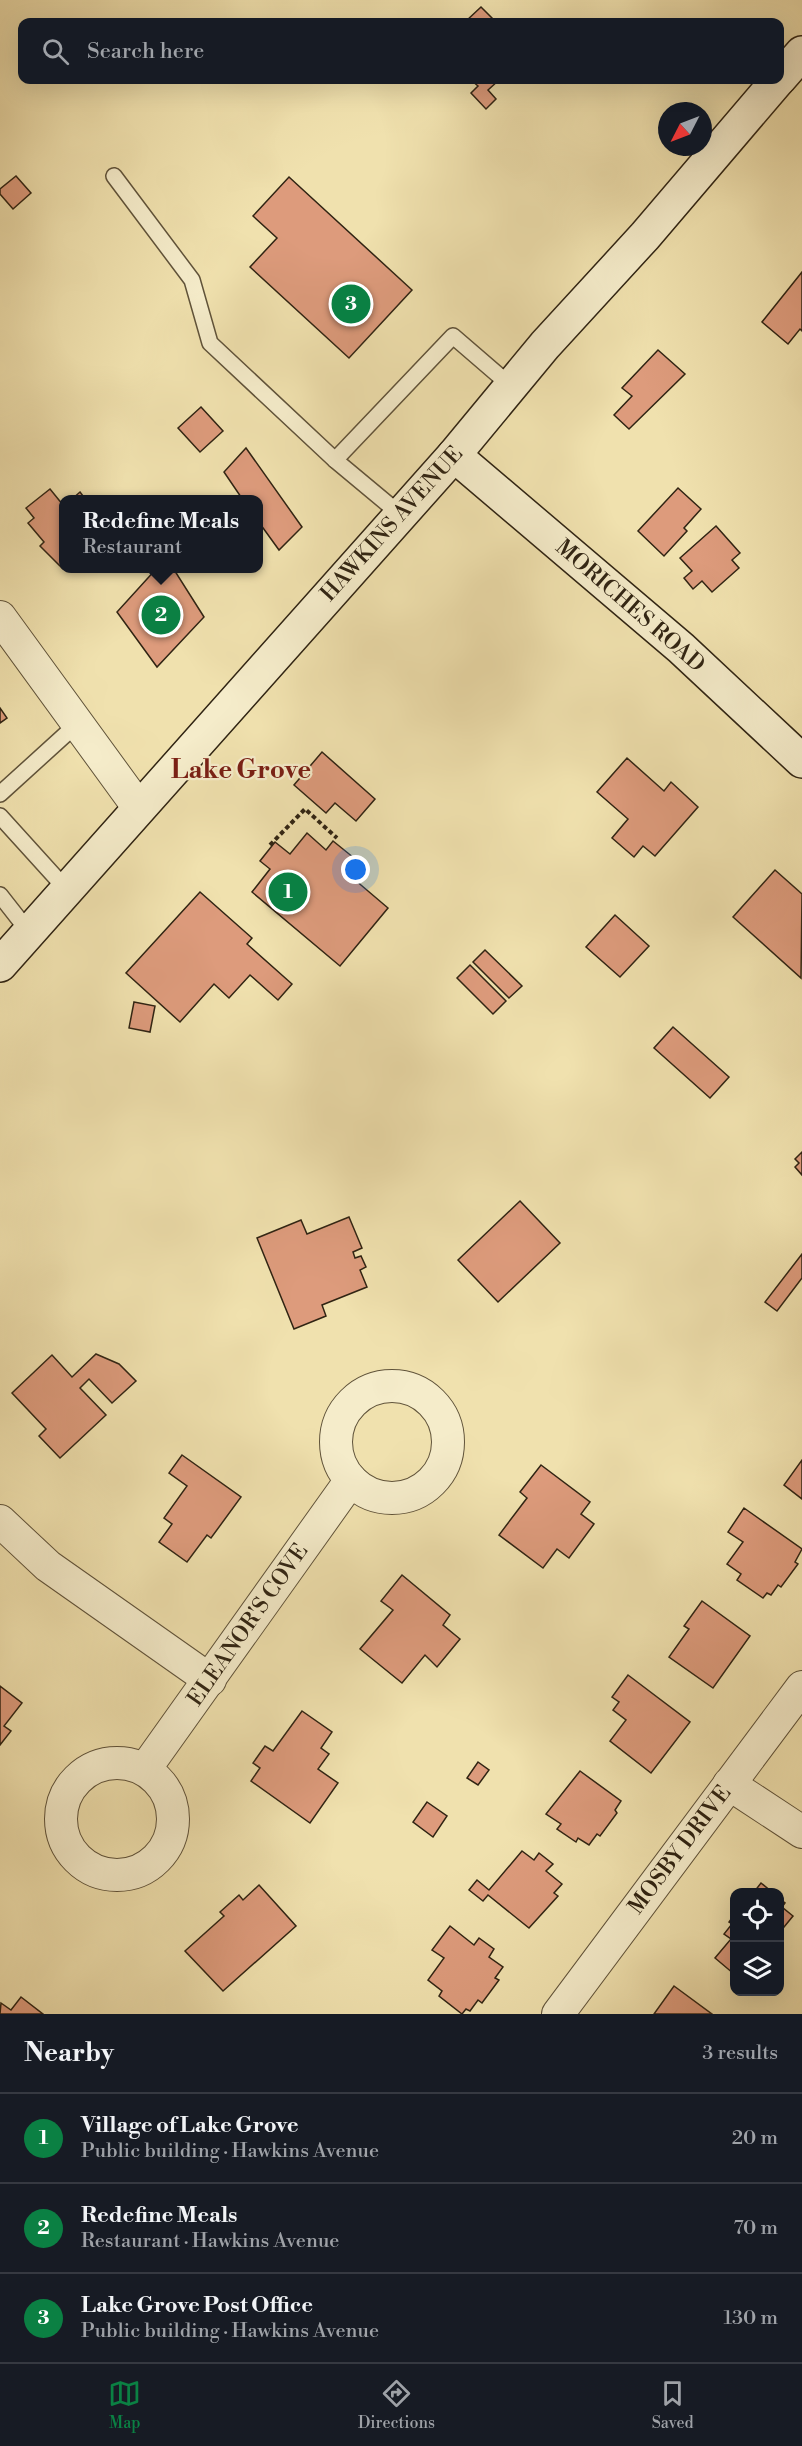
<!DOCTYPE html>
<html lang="en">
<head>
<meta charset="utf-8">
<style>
  :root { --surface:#171b24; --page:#242831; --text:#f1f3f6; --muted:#9ea1a6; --line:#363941; --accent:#0b8043 }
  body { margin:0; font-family:"Libre Bodoni",serif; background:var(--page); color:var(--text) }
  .controls { position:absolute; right:18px; bottom:18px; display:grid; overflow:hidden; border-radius:12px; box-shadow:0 6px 24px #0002 }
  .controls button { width:54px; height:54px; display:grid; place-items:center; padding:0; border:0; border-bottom:2px solid var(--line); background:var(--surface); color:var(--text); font:30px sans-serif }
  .compass { position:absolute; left:658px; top:102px; width:54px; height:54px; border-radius:50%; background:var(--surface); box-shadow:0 6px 24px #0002; rotate:228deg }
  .you { position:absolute; left:356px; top:870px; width:21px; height:21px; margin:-15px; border:4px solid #fff; border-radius:50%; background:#1a73e8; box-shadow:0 0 0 9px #1a73e833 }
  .badge { display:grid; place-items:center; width:39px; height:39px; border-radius:50%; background:var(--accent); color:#fff; font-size:20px; font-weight:700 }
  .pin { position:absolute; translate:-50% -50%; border:3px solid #fff; box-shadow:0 2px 6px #0006 }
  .popup { position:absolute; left:59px; top:495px; width:204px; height:78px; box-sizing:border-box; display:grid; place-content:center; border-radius:12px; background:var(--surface); filter:drop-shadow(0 2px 4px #0005); font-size:20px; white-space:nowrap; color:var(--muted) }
  .popup b { font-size:22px; color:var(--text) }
  .popup::after { content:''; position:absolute; left:50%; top:100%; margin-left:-12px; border:12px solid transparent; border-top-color:var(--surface) }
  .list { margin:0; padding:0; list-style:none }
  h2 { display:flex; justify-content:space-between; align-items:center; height:78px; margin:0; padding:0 24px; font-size:26px }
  h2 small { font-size:20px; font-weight:400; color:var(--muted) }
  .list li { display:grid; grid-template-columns:39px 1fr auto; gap:18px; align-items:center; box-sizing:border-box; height:90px; padding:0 24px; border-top:2px solid var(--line) }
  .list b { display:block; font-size:22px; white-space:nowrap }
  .list p { margin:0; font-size:20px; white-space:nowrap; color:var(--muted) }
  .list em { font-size:20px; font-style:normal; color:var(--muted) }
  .icon { flex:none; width:33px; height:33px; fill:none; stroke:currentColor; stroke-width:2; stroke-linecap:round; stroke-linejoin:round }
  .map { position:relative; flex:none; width:802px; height:2014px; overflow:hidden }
  .search { position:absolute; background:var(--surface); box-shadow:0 6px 24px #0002; left:18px; right:18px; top:18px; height:66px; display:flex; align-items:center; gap:15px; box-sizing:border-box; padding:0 21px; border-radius:12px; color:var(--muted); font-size:22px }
  .sheet { height:348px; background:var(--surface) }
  nav { display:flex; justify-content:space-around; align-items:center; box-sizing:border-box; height:84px; border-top:2px solid var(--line); background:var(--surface); font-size:16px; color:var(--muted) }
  nav a { display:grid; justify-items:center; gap:3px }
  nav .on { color:var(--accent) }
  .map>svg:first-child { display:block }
  .building { fill:#dd9b7c; stroke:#302413; stroke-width:1.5 }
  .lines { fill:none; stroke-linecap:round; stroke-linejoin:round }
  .lane-casing { stroke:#60533a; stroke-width:18 }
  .street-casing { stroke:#60533a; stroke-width:34 }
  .secondary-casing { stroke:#302413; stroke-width:36 }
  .path { stroke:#302413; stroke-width:4; stroke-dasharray:4.5 3; stroke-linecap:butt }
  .lane { stroke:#f5ecca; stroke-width:15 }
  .street { stroke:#f5ecca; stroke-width:32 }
  .secondary { stroke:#f5ecca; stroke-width:33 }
  .labels { text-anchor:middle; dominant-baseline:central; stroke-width:4.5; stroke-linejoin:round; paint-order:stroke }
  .street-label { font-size:22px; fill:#302413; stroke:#f5ecca }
  .quarter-label { font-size:26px; font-weight:bold; fill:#7a1f14; stroke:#f5ecca }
</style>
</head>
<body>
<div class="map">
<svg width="802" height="2014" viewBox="0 0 802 2014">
  <rect width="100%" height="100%" fill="#f0e1ae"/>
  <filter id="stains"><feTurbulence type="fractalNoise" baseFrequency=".00333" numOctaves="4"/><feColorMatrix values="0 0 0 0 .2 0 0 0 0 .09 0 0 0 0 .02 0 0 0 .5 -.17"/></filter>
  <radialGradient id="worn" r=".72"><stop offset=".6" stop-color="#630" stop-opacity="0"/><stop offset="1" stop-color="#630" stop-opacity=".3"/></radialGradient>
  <g class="building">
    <polygon points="481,7 496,22 465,22"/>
    <polygon points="471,80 499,80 488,90 496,99 486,109 471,93 478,86"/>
    <polygon points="16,176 31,193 13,209 0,194 0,189"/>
    <polygon points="289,177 412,290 349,358 250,267 277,238 253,216"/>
    <polygon points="802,272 802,331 800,329 788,344 762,322"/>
    <polygon points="658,350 685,374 629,429 614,415 632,396 622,388"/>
    <polygon points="201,407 223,431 200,452 178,428"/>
    <polygon points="246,448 302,527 279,550 258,521 258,500 243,500 224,472"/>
    <polygon points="678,488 701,509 684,528 687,531 664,556 638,531"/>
    <polygon points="50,489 63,505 62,568 40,546 44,542 28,523 34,518 26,508"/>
    <polygon points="80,492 86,500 71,500"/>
    <polygon points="716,526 740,553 732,560 739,568 712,592 702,581 693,589 684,578 692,571 680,558"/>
    <polygon points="157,568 173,568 204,617 157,667 117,612"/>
    <polygon points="0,708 7,718 0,723"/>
    <polygon points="322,752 375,799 356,821 335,803 326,813 294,785"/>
    <polygon points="627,758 664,791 671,782 698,807 655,856 643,846 634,857 612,838 628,819 597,792"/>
    <polygon points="307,833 326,850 333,841 359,862 348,874 388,908 340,966 252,892 270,869 260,861 275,842 290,854"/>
    <polygon points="775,870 802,894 801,978 733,917"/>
    <polygon points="200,892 252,938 247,944 292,984 278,1000 250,975 229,998 214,984 180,1022 126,973"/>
    <polygon points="615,915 649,946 620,977 586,947"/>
    <polygon points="485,950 522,986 509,998 473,962"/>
    <polygon points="470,965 506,1001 493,1014 457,978"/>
    <polygon points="134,1002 155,1006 150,1032 129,1028"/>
    <polygon points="673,1027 729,1077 710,1098 654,1048"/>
    <polygon points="802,1152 802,1175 795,1167 799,1163 795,1159"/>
    <polygon points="520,1201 560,1243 498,1302 458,1260"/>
    <polygon points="349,1217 362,1248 353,1252 355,1258 361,1256 366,1267 360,1270 367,1287 322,1305 326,1316 294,1329 257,1238 301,1220 307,1234"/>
    <polygon points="802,1254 802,1278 777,1311 765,1302"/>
    <polygon points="96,1354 119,1364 136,1381 112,1403 89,1379 80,1388 106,1415 60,1458 39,1436 46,1429 12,1393 52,1355 72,1377"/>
    <polygon points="182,1455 241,1497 211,1538 207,1535 187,1562 159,1542 172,1524 164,1518 187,1486 169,1473"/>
    <polygon points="802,1460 802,1499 784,1485"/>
    <polygon points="541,1465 590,1502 581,1514 594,1524 569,1558 557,1549 543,1568 499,1535 527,1498 520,1492"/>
    <polygon points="744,1508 802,1549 795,1562 798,1564 781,1587 778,1585 771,1595 767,1593 763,1598 737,1580 741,1574 727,1564 743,1542 728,1532"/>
    <polygon points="402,1575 450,1615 443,1625 460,1639 437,1667 425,1655 402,1683 360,1649 393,1610 381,1601"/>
    <polygon points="702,1601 750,1636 713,1688 669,1657 689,1629 684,1626"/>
    <polygon points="628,1675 690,1722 651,1773 610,1741 626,1720 613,1710 619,1702 612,1697"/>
    <polygon points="0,1686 22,1703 4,1726 11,1731 0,1745"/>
    <polygon points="302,1711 332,1732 321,1748 329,1754 318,1769 338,1783 310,1823 251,1781 260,1768 253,1763 265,1746 273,1751"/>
    <polygon points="478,1762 489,1770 478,1785 467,1778"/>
    <polygon points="580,1771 621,1801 615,1810 617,1813 600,1836 597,1834 589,1845 578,1838 576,1842 557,1829 561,1824 546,1814"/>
    <polygon points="427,1802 447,1816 433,1837 413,1822"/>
    <polygon points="522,1851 534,1860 539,1853 553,1864 546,1871 562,1884 554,1893 558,1896 529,1928 488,1895 483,1901 469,1890 477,1880 489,1890"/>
    <polygon points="761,1883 772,1892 754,1892"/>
    <polygon points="259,1885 296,1926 223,1991 185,1951 224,1916 220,1912 239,1895 243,1900"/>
    <polygon points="780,1899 785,1903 782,1907 793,1916 780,1932"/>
    <polygon points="734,1915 734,1974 715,1958 731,1939 724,1934 732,1924 729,1922"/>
    <polygon points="450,1926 474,1945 479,1938 494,1949 489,1957 503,1967 495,1978 499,1980 482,2003 478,2000 470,2011 466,2009 462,2014 439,1996 442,1991 428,1980 444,1958 432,1950"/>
    <polygon points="674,1986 712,2014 654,2014"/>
    <polygon points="21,1997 43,2014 0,2014 1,2003 11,2010"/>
  </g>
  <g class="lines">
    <defs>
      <g id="lane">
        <polyline points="114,176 192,280 210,343 335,460 401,515"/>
        <polyline points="335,460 453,336 511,386"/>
        <polyline points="0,794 77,724"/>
        <polyline points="0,816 67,890"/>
        <polyline points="0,895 29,932"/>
      </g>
      <g id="street">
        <polyline points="0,617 139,808"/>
        <circle cx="392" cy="1442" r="56"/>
        <polyline points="0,1521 48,1566 210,1680"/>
        <circle cx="117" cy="1819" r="56"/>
        <polyline points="145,1769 351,1480"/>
        <polyline points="729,1784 802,1832"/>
        <polyline points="558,2014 802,1687"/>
      </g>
      <g id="secondary">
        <polyline points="780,78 802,53"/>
        <polyline points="454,455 681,648 802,761"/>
        <polyline points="0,965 454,455 545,345 645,236 778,80"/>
      </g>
    </defs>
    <use href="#lane" class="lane-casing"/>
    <use href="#street" class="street-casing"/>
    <use href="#secondary" class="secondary-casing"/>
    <polyline class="path" points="270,845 305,809 337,838"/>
    <use href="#lane" class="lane"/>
    <use href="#street" class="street"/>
    <use href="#secondary" class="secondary"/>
  </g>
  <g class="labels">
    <g class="street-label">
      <text transform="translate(392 524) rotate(-48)">HAWKINS AVENUE</text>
      <text transform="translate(630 606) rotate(41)">MORICHES ROAD</text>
      <text transform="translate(248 1625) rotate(-55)">ELEANOR'S COVE</text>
      <text transform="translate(680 1850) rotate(-53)">MOSBY DRIVE</text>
    </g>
    <g class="quarter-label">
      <text x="241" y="770">Lake Grove</text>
    </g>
  </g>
  <rect width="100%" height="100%" filter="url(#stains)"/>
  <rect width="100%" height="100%" fill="url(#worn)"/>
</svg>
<div class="controls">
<button><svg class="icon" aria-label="locate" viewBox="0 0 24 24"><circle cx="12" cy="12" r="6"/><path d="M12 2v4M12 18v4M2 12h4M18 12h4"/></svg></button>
<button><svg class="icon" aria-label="layers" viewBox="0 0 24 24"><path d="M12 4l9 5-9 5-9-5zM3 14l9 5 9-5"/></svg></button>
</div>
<svg class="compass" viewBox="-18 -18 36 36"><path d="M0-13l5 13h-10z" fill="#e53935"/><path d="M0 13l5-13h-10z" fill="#9ea1a6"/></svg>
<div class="you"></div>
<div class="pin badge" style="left:288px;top:892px">1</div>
<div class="pin badge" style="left:161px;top:615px">2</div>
<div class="popup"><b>Redefine Meals</b>Restaurant</div>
<div class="pin badge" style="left:351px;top:304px">3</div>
<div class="search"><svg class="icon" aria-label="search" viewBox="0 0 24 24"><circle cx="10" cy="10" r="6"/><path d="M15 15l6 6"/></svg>Search here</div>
</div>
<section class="sheet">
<h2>Nearby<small>3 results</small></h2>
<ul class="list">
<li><span class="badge">1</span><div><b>Village of Lake Grove</b><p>Public building · Hawkins Avenue</p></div><em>20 m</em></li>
<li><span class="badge">2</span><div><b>Redefine Meals</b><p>Restaurant · Hawkins Avenue</p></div><em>70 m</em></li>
<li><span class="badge">3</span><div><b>Lake Grove Post Office</b><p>Public building · Hawkins Avenue</p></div><em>130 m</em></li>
</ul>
</section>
<nav>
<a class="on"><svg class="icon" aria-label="map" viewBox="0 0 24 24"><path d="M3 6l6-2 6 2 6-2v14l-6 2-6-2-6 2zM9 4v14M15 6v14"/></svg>Map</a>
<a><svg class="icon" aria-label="directions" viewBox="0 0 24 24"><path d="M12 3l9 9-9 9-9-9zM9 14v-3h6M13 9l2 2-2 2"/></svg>Directions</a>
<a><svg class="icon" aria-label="saved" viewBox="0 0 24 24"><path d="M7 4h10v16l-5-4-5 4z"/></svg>Saved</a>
</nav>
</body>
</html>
